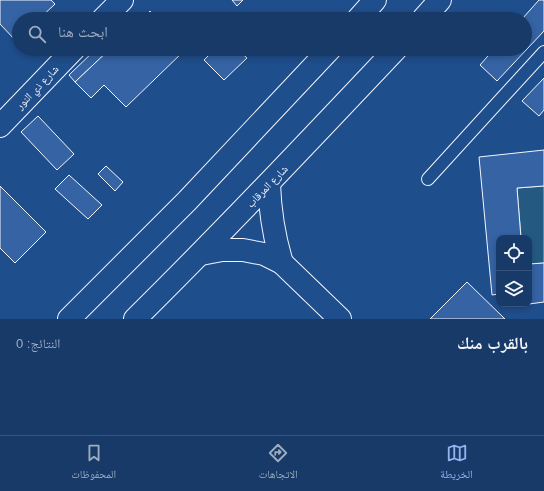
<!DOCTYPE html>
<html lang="ar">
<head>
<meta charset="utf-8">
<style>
  :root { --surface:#173a69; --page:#244571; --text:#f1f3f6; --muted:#9eadc0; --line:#36547d; --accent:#95b2f1 }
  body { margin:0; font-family:Arial,"Noto Naskh Arabic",sans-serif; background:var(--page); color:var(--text); direction:rtl }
  .controls { position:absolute; right:12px; bottom:12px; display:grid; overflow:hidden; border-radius:8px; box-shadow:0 2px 6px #0003 }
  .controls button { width:36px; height:36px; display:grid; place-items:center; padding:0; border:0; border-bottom:1px solid var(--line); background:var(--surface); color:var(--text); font:20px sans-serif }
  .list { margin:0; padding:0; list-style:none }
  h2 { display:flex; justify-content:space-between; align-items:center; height:52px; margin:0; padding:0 16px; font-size:17px }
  h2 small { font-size:13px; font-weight:400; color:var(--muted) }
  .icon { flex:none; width:22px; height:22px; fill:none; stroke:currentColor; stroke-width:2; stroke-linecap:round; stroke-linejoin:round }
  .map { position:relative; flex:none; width:544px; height:319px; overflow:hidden; direction:ltr }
  .search { position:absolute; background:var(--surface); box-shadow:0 2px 6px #0003; left:12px; right:12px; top:12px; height:44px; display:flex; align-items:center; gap:10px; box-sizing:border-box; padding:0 14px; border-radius:22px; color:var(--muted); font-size:15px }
  .sheet { height:116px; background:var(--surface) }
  nav { display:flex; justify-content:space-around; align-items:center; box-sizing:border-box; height:56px; border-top:1px solid var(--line); background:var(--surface); font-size:11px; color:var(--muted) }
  nav a { display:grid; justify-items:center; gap:2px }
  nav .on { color:var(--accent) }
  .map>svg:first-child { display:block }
  .green { fill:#245a82; stroke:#a8bbd7 }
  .building { fill:#3563a3; stroke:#f2f6ff }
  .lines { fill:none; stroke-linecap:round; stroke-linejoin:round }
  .service-casing { stroke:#f2f6ff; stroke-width:14 }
  .minor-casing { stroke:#f2f6ff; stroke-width:24 }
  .secondary-casing { stroke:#f2f6ff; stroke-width:24 }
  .service { stroke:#1f4e8c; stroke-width:12 }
  .minor { stroke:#1f4e8c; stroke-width:22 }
  .secondary { stroke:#1f4e8c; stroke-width:22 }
  .labels { text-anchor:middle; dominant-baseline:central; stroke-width:3; stroke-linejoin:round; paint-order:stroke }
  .street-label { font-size:11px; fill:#f2f6ff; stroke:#1f4e8c }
</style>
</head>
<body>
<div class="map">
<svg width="544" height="319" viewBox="0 0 544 319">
  <rect width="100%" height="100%" fill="#1f4e8c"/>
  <polygon class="green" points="544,186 544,263 529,264 529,238 521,238 517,188"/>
  <g class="building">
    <polygon points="0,0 51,0 55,4 39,19 19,19 19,39 16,41 0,24"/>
    <polygon points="232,0 243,0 237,6"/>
    <polygon points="539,0 544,0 544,31 497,81 480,65 494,49 525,49 525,19 522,19"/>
    <polygon points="150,11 157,19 142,19"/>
    <polygon points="96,49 110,49 75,82 69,75"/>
    <polygon points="110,49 186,49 126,107 104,85 91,98 75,82"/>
    <polygon points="215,49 237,49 247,58 224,80 204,60"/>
    <polygon points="544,78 544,110 539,116 522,101"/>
    <polygon points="38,116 74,154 57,170 21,132"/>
    <polygon points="544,150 544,186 517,188 521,238 499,238 499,294 492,295 479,157"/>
    <polygon points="106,166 123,182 115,191 98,174"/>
    <polygon points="69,175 102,205 88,219 55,189"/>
    <polygon points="0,186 46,232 15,263 0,248"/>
    <polygon points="544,263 544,302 529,304 529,264"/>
    <polygon points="467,282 505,319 430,319"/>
  </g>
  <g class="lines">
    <defs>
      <polyline id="service" points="428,179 544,52"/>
      <g id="minor">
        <polyline points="103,19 122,0"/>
        <polyline points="0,126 74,49"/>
        <path d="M269,184C270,211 274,237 282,263"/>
        <polyline points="201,254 222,250 243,250 264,254 282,263 340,319"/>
      </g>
      <g id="secondary">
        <polyline points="358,19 375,0"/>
        <polyline points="423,19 440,0"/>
        <polyline points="69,319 187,201 330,49"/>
        <path d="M135,319C224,231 310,140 396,49"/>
      </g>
    </defs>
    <use href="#service" class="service-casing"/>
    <use href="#minor" class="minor-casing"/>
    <use href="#secondary" class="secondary-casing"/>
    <use href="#service" class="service"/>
    <use href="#minor" class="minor"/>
    <use href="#secondary" class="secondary"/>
  </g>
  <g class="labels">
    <g class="street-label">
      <text transform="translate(37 87) rotate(-46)">شارع ذي النور</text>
      <text transform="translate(267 186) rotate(-46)">شارع المرقاب</text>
    </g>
  </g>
</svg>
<div class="controls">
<button><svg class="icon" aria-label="locate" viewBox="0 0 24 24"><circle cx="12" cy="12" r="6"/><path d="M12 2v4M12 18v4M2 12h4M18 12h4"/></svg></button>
<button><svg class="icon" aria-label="layers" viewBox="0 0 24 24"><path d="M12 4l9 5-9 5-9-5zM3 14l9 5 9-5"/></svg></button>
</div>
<div class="search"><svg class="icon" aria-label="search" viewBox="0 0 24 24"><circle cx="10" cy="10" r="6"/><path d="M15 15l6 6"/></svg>ابحث هنا</div>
</div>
<section class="sheet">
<h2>بالقرب منك<small>النتائج: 0</small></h2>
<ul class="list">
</ul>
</section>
<nav>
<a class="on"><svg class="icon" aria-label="map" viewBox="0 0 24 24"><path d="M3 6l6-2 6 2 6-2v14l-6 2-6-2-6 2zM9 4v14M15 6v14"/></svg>الخريطة</a>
<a><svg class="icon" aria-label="directions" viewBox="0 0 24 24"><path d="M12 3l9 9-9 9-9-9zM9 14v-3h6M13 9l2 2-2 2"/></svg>الاتجاهات</a>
<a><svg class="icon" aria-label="saved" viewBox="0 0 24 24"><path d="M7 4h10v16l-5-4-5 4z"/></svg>المحفوظات</a>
</nav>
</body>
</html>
